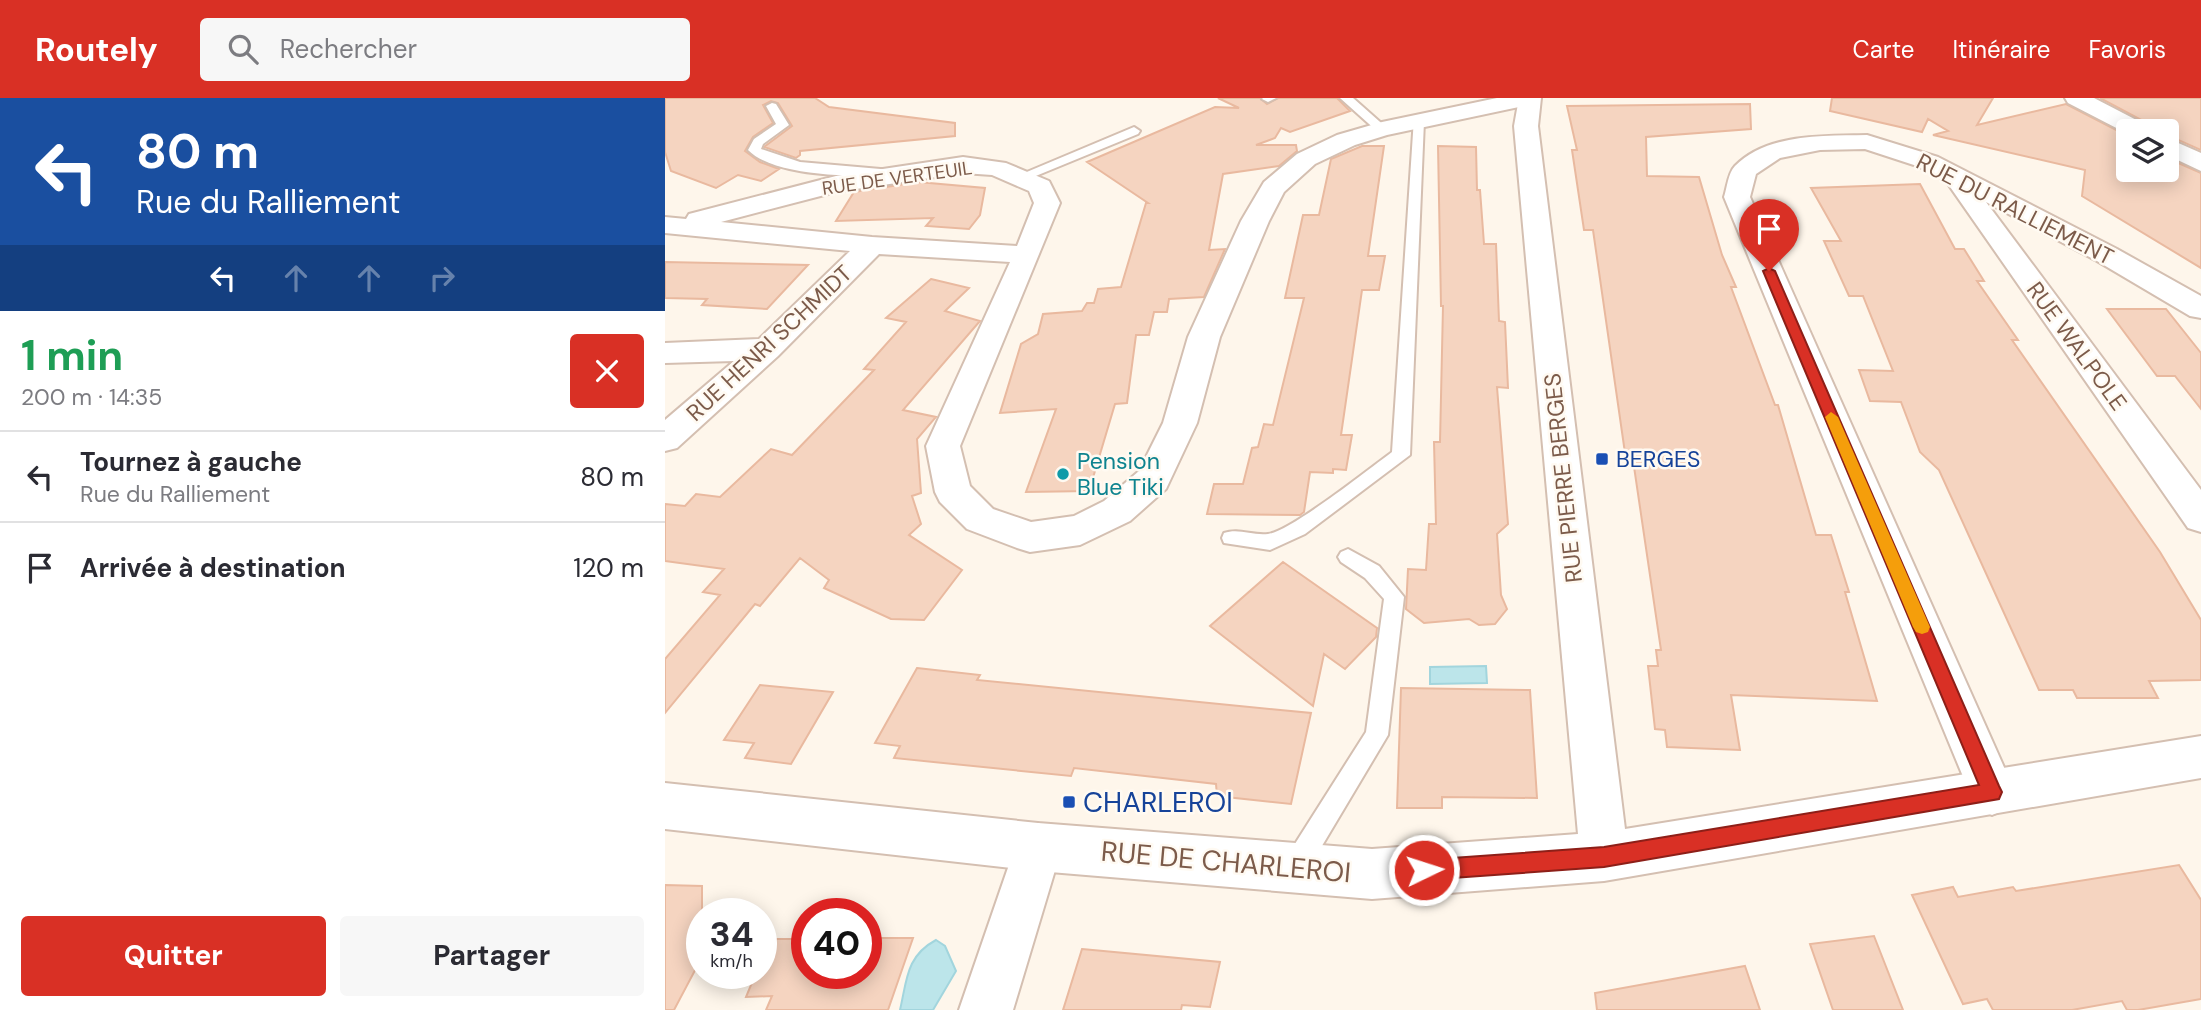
<!DOCTYPE html>
<html lang="fr">
<meta charset="utf-8">
<style>
:root{--surface:#fff;--page:#f7f7f7;--text:#2b2b33;--muted:#7c7c81;--line:#e1e1e2;--accent:#d93025}
body{margin:0;font-family:"DM Sans",sans-serif;background:var(--page);color:var(--text);height:100vh;display:flex;flex-direction:column;font-size:26px;white-space:nowrap}
*{box-sizing:border-box;margin:0}
p{font-size:23px;color:var(--muted)}
.icon{flex:none;width:38px;height:38px;fill:none;stroke:currentColor;stroke-width:2;stroke-linecap:round;stroke-linejoin:round}
.map{position:relative;flex:1;overflow:hidden}
.side{display:flex;flex-direction:column;background:var(--surface);width:665px}
.side>*{flex:none}
.top-card{background:#1a4fa0;color:#fff;overflow:hidden}
.controls{position:absolute;left:1451px;top:21px;display:grid;gap:14px}
.controls a{display:grid;place-items:center;width:63px;height:63px;border-radius:7px;background:var(--surface);box-shadow:0 4px 18px #0003;font-size:35px}
.speed{position:absolute;left:21px;top:800px;display:flex;gap:14px;font-size:35px;font-weight:700;text-align:center}
.speed>*{display:grid;place-content:center;width:91px;height:91px;border-radius:50%;background:var(--surface);box-shadow:0 4px 18px #0003;line-height:1}
.speed small{font-size:18px;font-weight:400}
.speed .limit{border:10px solid #d22;background:#fff;color:#111}
.pin{position:absolute;display:grid;place-items:center;width:60px;height:60px;color:#fff;margin:-72px -30px;border-radius:50% 50% 50% 0;rotate:-45deg;box-shadow:0 0 7px #0007}
.pin .icon{rotate:45deg}
.me{position:absolute;width:77px;margin:-38px;rotate:86deg;stroke-linejoin:round;filter:drop-shadow(0 0 5px #0008)}
.turn{display:flex;align-items:center;gap:24px;height:147px;padding:0 21px;font-size:32px}
.turn .icon{width:91px;height:91px;stroke-width:2.5}
.turn b{display:block;font-size:49px;line-height:60px}
.lanes{display:flex;align-items:center;height:66px;padding:0 21px;background:#0003;justify-content:center;gap:35px;direction:ltr}
.lanes .off{opacity:.35}
.round{display:grid;place-items:center;flex:none;width:74px;height:74px;border-radius:7px;background:var(--page)}
.head{display:flex;align-items:center;justify-content:space-between;height:119px;padding:0 21px}
h1{font-size:42px;font-weight:700;line-height:52px;color:#1e9e55}
.primary-button{display:flex;gap:14px;margin-top:auto;padding:14px 21px}
.primary-button a{flex:1;height:80px;border-radius:7px;background:var(--accent);color:#fff;font-size:28px;font-weight:700;line-height:80px;text-align:center}
.primary-button a+a{background:var(--page);color:var(--text)}
ul{padding:0;list-style:none}
li{display:flex;align-items:center;gap:21px;height:91px;padding:0 21px;border-top:2px solid var(--line)}
li div{flex:1}
li b{display:block;font-size:26px}
li em{font-style:normal}
header{display:flex;align-items:center;gap:42px;box-sizing:border-box;height:98px;padding:0 35px;background:var(--accent);color:#fff}
header strong{font-size:33px}
nav{display:flex;gap:38px;margin-inline-start:auto;font-size:24px}
.search{width:490px;height:63px;background:var(--page);display:flex;align-items:center;gap:18px;box-sizing:border-box;padding:0 24px;border-radius:7px;color:var(--muted);font-size:26px}
main{display:flex;flex:1;min-height:0}
.map>svg:first-child{display:block}
</style>
<header>
<strong>Routely</strong>
<div class="search"><svg class="icon" aria-label="search" viewBox="0 0 24 24"><circle cx="10" cy="10" r="6"/><path d="M15 15l6 6"/></svg>Rechercher</div>
<nav><a>Carte</a><a>Itinéraire</a><a>Favoris</a></nav>
</header>
<main>
<section class="side">
<div class="top-card">
<div class="turn"><svg class="icon" aria-label="left" viewBox="0 0 24 24"><path d="M17 20v-9H6M10 6l-5 5 5 5"/></svg><div><b>80 m</b>Rue du Ralliement</div></div>
<div class="lanes"><svg class="icon" aria-label="left" viewBox="0 0 24 24"><path d="M17 20v-9H6M10 6l-5 5 5 5"/></svg><svg class="icon off" aria-label="ahead" viewBox="0 0 24 24"><path d="M12 20V5M6 11l6-6 6 6"/></svg><svg class="icon off" aria-label="ahead" viewBox="0 0 24 24"><path d="M12 20V5M6 11l6-6 6 6"/></svg><svg class="icon off" aria-label="right" viewBox="0 0 24 24"><path d="M7 20v-9h11M14 6l5 5-5 5"/></svg></div>
</div>
<div class="head"><div><h1>1 min</h1><p>200 m · 14:35</p></div><a class="round" style="background:#d93025;color:#fff"><svg class="icon" aria-label="close" viewBox="0 0 24 24"><path d="M6 6l12 12M18 6L6 18"/></svg></a></div>
<ul>
<li><svg class="icon" aria-label="left" viewBox="0 0 24 24"><path d="M17 20v-9H6M10 6l-5 5 5 5"/></svg><div><b>Tournez à gauche</b><p>Rue du Ralliement</p></div><em>80 m</em></li>
<li><svg class="icon" aria-label="arrive" viewBox="0 0 24 24"><path d="M6 21V4h12l-3 4 3 4H6"/></svg><div><b>Arrivée à destination</b></div><em>120 m</em></li>
</ul>
<div class="primary-button"><a>Quitter</a><a>Partager</a></div>
</section>
<div class="map">
<svg width="1536" height="912" viewBox="0 0 1536 912">
<rect width="100%" height="100%" fill="#fef6eb"/>
<!-- water -->
<path fill="#bce5ea" stroke="#a2d5dd" stroke-width="2" d="M821 568 822 585 765 586V569Z
M271 842 280 848 291 873 268 912H235C242 882 241 858 271 842Z"/>
<!-- building -->
<path fill="#f5d4c0" stroke="#e9b99f" stroke-width="2" d="M0 0H150L164 9 290 25V38L135 53V57L131 60 99 49 127 28 113 5 106 3 98 7 108 25 88 39 80 53 95 64 114 71 96 83 73 77 51 90 6 73 0 54Z
M553 0H595L602 6 613 0H672L685 13 625 34 616 30 610 40 591 47H631L632 53 614 68 558 76 544 152 560 151 539 199 504 201 502 214H489L484 237H471L462 305 450 306 424 393 361 394 391 311 335 315 356 246 373 236 378 216 417 213 422 205H429L433 191 456 189 481 105H483L422 64 550 9 574 10Z
M1167 0H1328L1312 27 1401 6 1463 38V72H1502V60L1536 75V170L1417 98 1420 72 1268 37 1283 33 1263 21 1257 34 1165 13Z
M1435 0H1536V52L1502 37V33H1490L1484 26Z
M1085 6 1086 31 981 39 982 78 1034 79 1057 157 1071 189H1066L1110 307H1113L1151 437H1166L1184 494H1180L1212 603 1066 597 1075 652 1002 649 1000 632 990 631 983 568H993L991 552H996L967 355H960L928 132H919L907 52H912L902 8Z
M697 48H719L703 158H720L714 192H697L676 337H687L681 372 668 371V375L645 374 639 414 635 417 542 416 549 386H578L587 350 593 349 599 326 608 327 639 200H620L638 117H654L666 61Z
M773 48 811 49 812 92H815L819 146H831L834 223 840 224 843 290 832 289 843 426 832 436 836 497 842 511 830 526 814 527 804 521 759 525 741 511 743 471 761 472 764 426H771L769 344H775L778 208H776Z
M253 84 320 90 315 117 304 131 261 128 268 120 171 123 189 94Z
M1255 86 1290 151H1299L1319 183H1312L1353 242H1347L1495 454 1536 522V582L1484 583 1493 600H1412L1408 592H1374L1274 372 1255 354 1236 304 1205 303 1194 272 1228 273 1198 198H1184L1159 143H1176L1146 90Z
M0 164 143 167 102 211 37 207 42 201 0 200Z
M266 181 304 190 280 213 315 223 238 312 271 319 252 341 256 395 247 398 256 426 244 437 297 472 259 522 226 521 159 490 164 482 135 460 95 508 90 506 0 615V561L55 497 38 494 59 471 0 463V406L20 408 31 396 55 399 106 351 127 357 209 272 199 271 241 224 221 220Z
M1442 211H1501L1536 255V311L1510 278H1492Z
M618 464 712 530 711 539 680 571 659 556 648 608 545 528Z
M252 570 315 577 312 582 646 615 626 706 552 698 551 686 409 670 406 678 229 660 235 648 210 645Z
M95 587 168 594 126 666 80 660 89 645 59 642Z
M736 590 865 592 872 700 777 699V710H732Z
M1514 767 1536 802V901L1473 912H1462L1457 903 1407 912H1328L1322 901 1298 906 1247 797 1288 789 1293 799 1348 789 1351 793Z
M0 787 37 788V859L9 912H0Z
M1209 838 1238 912H1168L1145 846Z
M201 840H248L223 912H101L107 898 81 899 91 875H96V863L106 841H142V875H201Z
M417 851 555 864 545 909 517 907 516 912H398Z
M1080 868 1095 912H932L930 895Z"/>
<g fill="none" stroke-linecap="round" stroke-linejoin="round">
<defs>
<path id="service" d="M611 0 603 4 597 1 598 0Z
M675 0H688L723 31 713 34Z
M107 5 111 6 124 27 98 46 96 51 135 64 227 72 233 76 227 80C189 77 111 80 83 52L89 41 111 26 101 8Z
M749 20 759 23 745 357 640 436 605 452 559 445 557 440 559 435C574 430 588 438 603 436 626 433 704 371 727 354Z
M469 29 475 33 473 36 361 82 356 83 350 79Z
M683 451 714 468 739 499 723 637 639 778 630 781 621 778 618 769 621 760 701 634 719 501 700 480 676 464 673 459 676 454Z"/>
<path id="minor" d="M832 0H876L873 5 722 37 690 47 650 66 619 94 604 123 555 239 532 325 501 391 465 423 415 447 365 454 352 450 302 431 275 404 270 394 261 348 345 164 214 156 113 258 12 350 0 353V322L69 263 0 265V245L94 241 185 153 0 135V119L21 121 24 116 171 78 298 59 341 65 384 83 395 105 295 348 305 388 328 411 366 424 409 418 439 403 474 373 498 325 523 239 576 123 599 84 632 56 672 37 717 24ZM298 75 327 77 364 93 369 105 352 148 207 139 56 124 171 94Z
M1400 0H1429L1483 28 1487 33H1463V36L1403 5Z
M1202 37 1273 59 1452 151 1536 198V220L1525 218 1432 163 1321 104 1536 392V434L1523 430 1281 83 1255 69 1200 51 1155 52 1115 60 1091 76 1085 99 1350 694 1343 710 1327 717 1311 710 1059 99C1062 90 1063 75 1070 68 1102 35 1160 38 1202 37Z
M1502 40 1536 55V73L1502 57Z
M373 725 390 732 397 749 348 912H294L356 732Z"/>
<path id="tertiary" d="M854 0H876L873 28 960 731 1536 638V680L939 783 707 801 373 773 0 731V685L373 725 707 751 913 736 849 28Z"/>
</defs>
<!-- service casing -->
<use href="#service" stroke="#d4bfb1" stroke-width="4"/>
<!-- minor casing -->
<use href="#minor" stroke="#d4bfb1" stroke-width="4"/>
<!-- tertiary casing -->
<use href="#tertiary" stroke="#d4bfb1" stroke-width="4"/>
<!-- service -->
<use href="#service" fill="#fff" fill-rule="evenodd"/>
<!-- minor -->
<use href="#minor" fill="#fff" fill-rule="evenodd"/>
<!-- tertiary -->
<use href="#tertiary" fill="#fff" fill-rule="evenodd"/>
</g>
<!-- route -->
<path fill="#d93025" stroke="#8d1f18" stroke-width="2" d="M1104 170 1110 173 1334 688 1337 694 1334 701 939 769 759 782 752 779 749 772 752 765 759 762 939 749 1314 687 1098 173Z"/>
<!-- slow -->
<path fill="#f59e0b" d="M1166 314 1173 319 1265 529 1263 534 1257 536 1251 534 1248 529 1160 319Z"/>
<!-- markers -->
<g fill="#1a4fb4" stroke="#fffaf2" stroke-width="2.5">
<rect x="930" y="354" width="14" height="14" rx="3.5"/>
<rect x="397" y="697" width="14" height="14" rx="3.5"/>
</g>
<circle fill="#0f9aa8" stroke="#fffaf2" stroke-width="2.5" cx="398" cy="376" r="7"/>
<g text-anchor="middle" dominant-baseline="central" stroke-width="5" stroke-linejoin="round" paint-order="stroke">
<!-- far-street labels -->
<g font-size="19" fill="#7c5b4a" stroke="#fffaf2">
<text transform="translate(232 80) rotate(-8)">RUE DE VERTEUIL</text>
</g>
<!-- street labels -->
<g font-size="23" fill="#7c5b4a" stroke="#fffaf2">
<text transform="translate(1350 111) rotate(27)">RUE DU RALLIEMENT</text>
<text transform="translate(104 245) rotate(-43)">RUE HENRI SCHMIDT</text>
<text transform="translate(1412 248) rotate(54)">RUE WALPOLE</text>
<text transform="translate(898 380) rotate(-96)">RUE PIERRE BERGES</text>
</g>
<!-- transit labels -->
<g font-size="23" fill="#164399" stroke="#fffaf2" text-anchor="start">
<text x="951" y="361">BERGES</text>
</g>
<!-- culture labels -->
<g font-size="23" fill="#0d838f" stroke="#fffaf2" text-anchor="start">
<text x="412" y="363">Pension<tspan x="412" dy="26">Blue Tiki</tspan></text>
</g>
<!-- near-transit labels -->
<g font-size="28" fill="#164399" stroke="#fffaf2" text-anchor="start">
<text x="418" y="704">CHARLEROI</text>
</g>
<!-- near-street labels -->
<g font-size="28" fill="#7c5b4a" stroke="#fffaf2">
<text transform="translate(561 764) rotate(5)">RUE DE CHARLEROI</text>
</g>
</g>
</svg>
<div class="controls">
<a><svg class="icon" aria-label="layers" viewBox="0 0 24 24"><path d="M12 4l9 5-9 5-9-5zM3 14l9 5 9-5"/></svg></a>
</div>
<div class="speed"><div>34<small>km/h</small></div><div class="limit">40</div></div>
<div class="pin" style="left:1104px;top:173px;background:#d93025"><svg class="icon" aria-label="arrive" viewBox="0 0 24 24"><path d="M6 21V4h12l-3 4 3 4H6"/></svg></div>
<svg class="me" style="left:759px;top:772px" viewBox="-20 -20 40 40"><circle r="17" fill="#d93025" stroke="#fff" stroke-width="3"/><path d="M0-11L8 9 0 5-8 9z" fill="#fff"/></svg>
</div>
</main>
